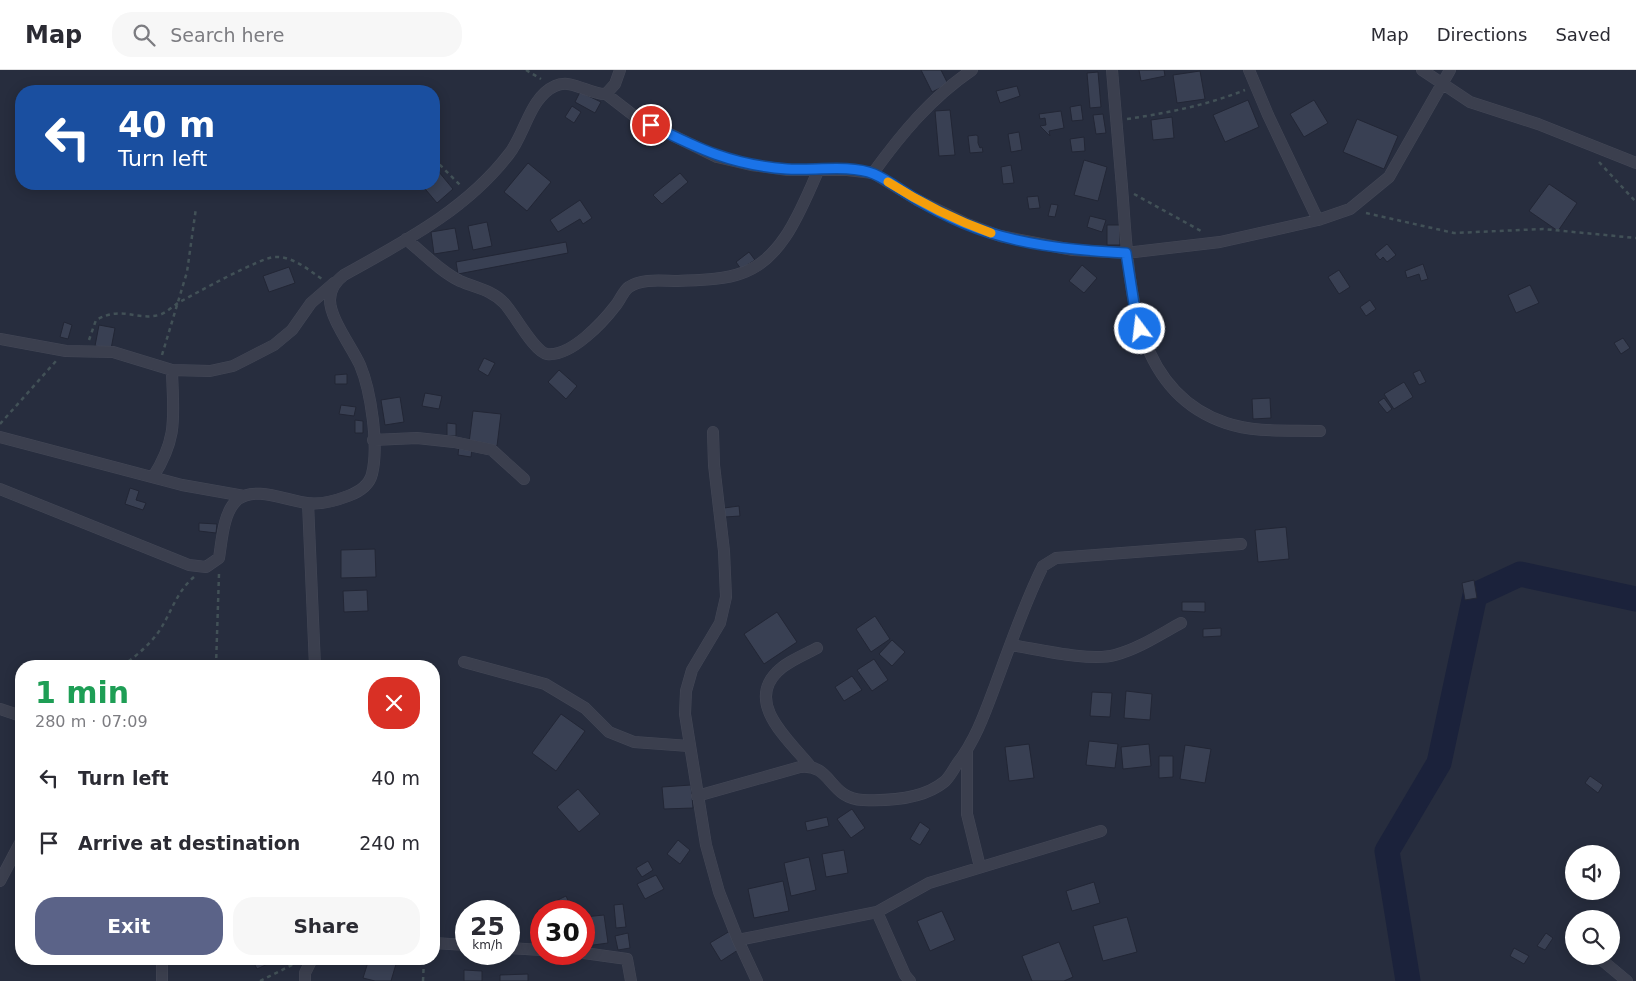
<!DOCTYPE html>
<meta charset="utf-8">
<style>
:root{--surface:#fff;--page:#f7f7f7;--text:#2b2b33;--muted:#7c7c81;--line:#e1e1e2;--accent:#5b6388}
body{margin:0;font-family:"DejaVu Sans",sans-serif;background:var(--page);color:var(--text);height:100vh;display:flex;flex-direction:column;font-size:19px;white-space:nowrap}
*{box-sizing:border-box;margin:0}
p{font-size:16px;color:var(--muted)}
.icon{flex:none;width:28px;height:28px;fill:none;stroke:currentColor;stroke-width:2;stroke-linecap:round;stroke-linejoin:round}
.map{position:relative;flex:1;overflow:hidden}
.panel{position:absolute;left:15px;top:590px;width:425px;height:305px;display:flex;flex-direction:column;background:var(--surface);border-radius:20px;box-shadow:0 2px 12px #0003}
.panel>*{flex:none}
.guide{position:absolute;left:15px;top:15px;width:425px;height:105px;border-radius:20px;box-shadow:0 2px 12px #0003;background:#1a4fa0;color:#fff;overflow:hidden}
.tools{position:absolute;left:1565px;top:775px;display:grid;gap:10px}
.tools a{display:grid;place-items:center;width:55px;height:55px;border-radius:50%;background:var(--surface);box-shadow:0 2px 12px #0003;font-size:25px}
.speed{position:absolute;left:455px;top:830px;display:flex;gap:10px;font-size:25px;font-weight:700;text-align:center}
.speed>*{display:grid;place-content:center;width:65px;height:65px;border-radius:50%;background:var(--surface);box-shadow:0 2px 12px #0003;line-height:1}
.speed small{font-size:12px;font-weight:400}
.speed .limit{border:8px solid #d22;background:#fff;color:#111}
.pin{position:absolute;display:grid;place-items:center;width:42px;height:42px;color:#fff;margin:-21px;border:2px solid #fff;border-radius:50%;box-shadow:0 1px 5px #0007}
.me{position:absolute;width:55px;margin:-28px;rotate:345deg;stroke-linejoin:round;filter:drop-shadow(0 0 4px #0008)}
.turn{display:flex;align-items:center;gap:18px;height:105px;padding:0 20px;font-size:22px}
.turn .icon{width:65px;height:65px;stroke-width:2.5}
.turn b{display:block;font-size:35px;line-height:42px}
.round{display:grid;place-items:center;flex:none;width:52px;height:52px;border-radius:20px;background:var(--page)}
.head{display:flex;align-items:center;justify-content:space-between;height:85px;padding:0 20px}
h1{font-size:30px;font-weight:600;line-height:38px;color:#1e9e55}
.button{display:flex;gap:10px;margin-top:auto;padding:10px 20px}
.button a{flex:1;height:58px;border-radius:20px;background:var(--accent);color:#fff;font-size:20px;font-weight:600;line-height:58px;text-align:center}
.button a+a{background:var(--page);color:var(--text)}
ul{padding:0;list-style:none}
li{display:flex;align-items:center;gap:15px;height:65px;padding:0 20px}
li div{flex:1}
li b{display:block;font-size:19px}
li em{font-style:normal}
header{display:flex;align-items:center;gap:30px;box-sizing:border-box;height:70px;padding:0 25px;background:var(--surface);border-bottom:1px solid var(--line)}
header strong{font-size:24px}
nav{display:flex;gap:28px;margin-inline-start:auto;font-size:18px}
.search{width:350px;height:45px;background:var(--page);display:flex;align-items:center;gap:12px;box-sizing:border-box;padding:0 18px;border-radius:20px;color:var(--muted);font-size:19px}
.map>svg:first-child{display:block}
</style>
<header>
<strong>Map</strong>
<div class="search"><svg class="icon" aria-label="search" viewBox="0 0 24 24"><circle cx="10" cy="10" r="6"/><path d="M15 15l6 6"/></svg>Search here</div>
<nav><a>Map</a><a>Directions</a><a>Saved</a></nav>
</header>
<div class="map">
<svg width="1636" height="911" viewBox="0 0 1636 911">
<rect width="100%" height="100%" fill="#272d3e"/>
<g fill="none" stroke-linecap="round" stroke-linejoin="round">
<!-- river -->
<path stroke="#1b223b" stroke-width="25" d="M1408 911 1387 781 1439 693 1475 525 1520 504 1636 529"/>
</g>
<!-- building -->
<path fill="#394053" stroke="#222635" d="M921 0H941L948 14 932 22Z
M1139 0H1164L1165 6 1141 11Z
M1200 1 1205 29 1177 33 1173 5Z
M1098 2 1101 37 1090 38 1087 3Z
M1017 16 1020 26 1000 33 996 21Z
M580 22 601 32 595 43 575 32Z
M1248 30 1259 57 1225 72 1213 45Z
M1314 30 1328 53 1304 67 1290 44Z
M1081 35 1083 50 1072 51 1070 37Z
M572 36 581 42 574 53 565 47Z
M950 40 955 85 939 86 935 41Z
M1061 41 1064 58 1049 61 1050 66 1040 56 1046 55 1045 48 1040 49 1039 44Z
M1103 44 1106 63 1096 64 1093 45Z
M1172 47 1174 68 1153 70 1151 50Z
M1357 49 1398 66 1384 99 1343 82Z
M1019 62 1022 80 1011 82 1008 64Z
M976 65 978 66V73L980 78 982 77 983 82 970 83 968 66Z
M1084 67 1085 81 1072 82 1070 69Z
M1084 90 1107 97 1098 131 1074 125Z
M528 93 551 112 527 141 504 122Z
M1011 95 1014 113 1003 114 1001 97Z
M434 96 453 119 437 133 421 114H434Z
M680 103 688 112 662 134 653 125Z
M1549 114 1577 133 1558 161 1529 141Z
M1038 126 1040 138 1029 139 1027 127Z
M580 130 592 148 583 154 580 149 558 162 550 150Z
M1051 134 1058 135 1055 147 1048 146Z
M1090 146 1106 150 1102 162 1087 157Z
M487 152 492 176 473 180 468 156Z
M1107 155H1120V175H1107Z
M455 158 459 180 434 184 431 162Z
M566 172 568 183 458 204 456 192Z
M1387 174 1396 185 1387 192 1383 187 1380 190 1375 184Z
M749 182 755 190 741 199 736 192Z
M1423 194 1428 209 1421 211 1419 204 1407 208 1405 201Z
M1082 195 1097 208 1084 223 1069 211Z
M289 197 295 213 269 222 263 206Z
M1339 200 1350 217 1339 224 1328 207Z
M1530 215 1539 233 1516 243 1508 225Z
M1370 230 1376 239 1366 246 1360 237Z
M64 252 72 255 68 269 60 267Z
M99 255 115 258 111 279 95 276Z
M1623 268 1630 278 1621 284 1614 273Z
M484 288 495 293 488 306 478 300Z
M559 300 577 316 566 329 548 312Z
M1420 300 1426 312 1419 315 1413 303Z
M347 304V314H335V305Z
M1404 312 1413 327 1394 339 1384 324Z
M425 323 442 326 439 339 422 336Z
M400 327 404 352 385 355 381 330Z
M1270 328 1271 348 1253 349 1252 329Z
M1384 328 1392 339 1387 343 1378 332Z
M341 335 356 337 354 346 339 344Z
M473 341 501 344 497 376 469 373Z
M355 350 363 351V363H355Z
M447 353 456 354V366H447Z
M459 376 472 378 471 387 458 385Z
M130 418 139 421 136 430 146 433 143 440 125 434Z
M739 436 740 446 725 447 724 438Z
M199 453 217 454 216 463 199 461Z
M1286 457 1289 489 1258 492 1255 460Z
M375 479 376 507 341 508V480Z
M1474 510 1477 528 1465 530 1462 513Z
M367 520 368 541 344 542 343 521Z
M1182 532H1205V542L1182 541Z
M777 542 797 572 764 594 744 564Z
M875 546 890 569 871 582 856 559Z
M1221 558V566L1203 567V559Z
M892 570 905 582 892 596 879 584Z
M874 589 888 610 872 621 857 600Z
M852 606 862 620 844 631 835 617Z
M1126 621 1152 624 1150 650 1124 648Z
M1092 622 1112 623 1110 647 1090 646Z
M561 644 585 661 556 701 532 683Z
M1089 671 1118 674 1115 698 1086 695Z
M1029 674 1034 708 1009 711 1005 677Z
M1149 674 1151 696 1123 699 1121 677Z
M1185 675 1211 679 1205 713 1180 709Z
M1159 686H1173V707L1159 708Z
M1590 706 1603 715 1598 723 1585 713Z
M691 715 693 738 664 739 662 717Z
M578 719 600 744 579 762 557 737Z
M852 739 865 758 851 768 837 749Z
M827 747 829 756 807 761 805 752Z
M920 752 930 759 920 775 910 769Z
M678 770 690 780 680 794 667 784Z
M844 780 848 803 826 807 822 784Z
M809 787 816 820 791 826 784 793Z
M648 791 653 800 642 807 636 798Z
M656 805 664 819 645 829 637 814Z
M783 811 789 841 754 848 748 819Z
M1094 812 1100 833 1072 841 1066 821Z
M566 826 573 841H541V849L537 840Z
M623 834 626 857 616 858 614 835Z
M942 841 955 870 930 881 917 851Z
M604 845 608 873 586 876 584 847Z
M1127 847 1137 882 1103 891 1093 856Z
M730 861 741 878 721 891 710 873Z
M628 863 630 878 618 880 615 866Z
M1546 863 1553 868 1545 880 1537 876Z
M1059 872 1073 907 1064 911H1032L1022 886Z
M1514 878 1529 886 1524 894 1510 886Z
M252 889H273L274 891 257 899Z
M369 889 396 894 391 911H375L363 908Z
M464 900 482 901V911H464Z
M528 904V911H500V905Z"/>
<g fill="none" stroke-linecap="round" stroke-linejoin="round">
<defs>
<path id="minor" d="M1112 0C1115 39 1119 78 1122 117 1129 202 1127 320 1226 353 1255 363 1290 360 1320 361
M1249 0 1268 45 1318 150
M1422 0 1470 32 1538 54 1636 93
M606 24 637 48 717 87 751 95 788 100H847L873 103 917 130 965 153 1000 166 1073 180 1126 183 1220 172 1318 150 1350 139 1389 107 1450 0
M873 103C902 63 931 28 972 0
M406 169C423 183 441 202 460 211 476 218 492 220 504 233 514 243 534 282 547 284 571 287 603 252 616 235 620 230 624 220 629 217 642 208 663 211 678 211 698 210 723 210 742 203 784 189 802 136 819 99
M0 269 66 281 113 282 172 300 210 301 233 296 274 275 292 260 311 233 334 213
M713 362 714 395 724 481 726 527 720 553 692 600 686 621 685 644 706 775 719 822 738 870 757 911
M0 367 182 415 244 426
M373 370 417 368 454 372 492 380 524 409
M153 407C179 366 173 345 172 300
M0 419 189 495 206 497 219 488C222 470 223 443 237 430 255 415 287 431 307 433 321 435 335 431 348 426 359 422 369 416 372 404 379 376 371 321 360 295 352 277 330 249 330 230 330 219 336 211 344 205 405 171 466 140 509 84 525 64 530 27 555 16 572 8 589 25 606 24L615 14 620 0
M308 433 315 596
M1011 575C1037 579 1090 592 1115 585 1138 579 1159 565 1181 553
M464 592 545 614 585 638 609 662 634 672 689 676
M0 639 21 646
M967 681V744L980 797
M810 696C790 671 745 634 777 602 786 592 804 585 817 578
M697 726 800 697C832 693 829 729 863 730 888 731 923 729 944 712 949 708 953 700 957 694 975 671 985 643 995 616 1010 576 1024 534 1043 496L1056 488 1241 474
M0 811 21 771
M877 842 905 905 910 911
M738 870 877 842 929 813 1101 761
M434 873 466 875
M509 878 541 880
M584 883 627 889 631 911
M1597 886 1627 911
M162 889V911
M305 911V903L312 889"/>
</defs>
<!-- minor casing -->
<use href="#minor" stroke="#444857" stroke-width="12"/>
<!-- path -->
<path stroke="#425157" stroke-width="2.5" stroke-dasharray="4 4" stroke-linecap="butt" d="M526 0 541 9
M1127 49C1168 43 1207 35 1245 20
M434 89 462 117
M1599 92 1636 132
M1134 124 1201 161
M1366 143 1454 163 1543 159 1636 168
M89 270 96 250C123 235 135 251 159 245 166 243 172 237 178 233 194 224 260 188 274 187 293 186 307 199 322 209
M162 285 187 202 196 138
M0 354 56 291
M122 596C135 587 148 576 157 564 171 545 175 523 194 507
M216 596 219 504
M260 911 296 893
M423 911 424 889"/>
<!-- minor -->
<use href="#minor" stroke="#3b3f4e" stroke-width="11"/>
</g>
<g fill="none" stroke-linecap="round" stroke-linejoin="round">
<defs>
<path id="route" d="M651 55C699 79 732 95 787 99 812 101 850 94 874 104 888 110 902 121 916 129 931 138 947 146 963 153 1015 175 1071 180 1126 183L1134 234 1140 259"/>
</defs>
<!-- route casing -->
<use href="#route" stroke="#114b97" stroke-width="12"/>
<!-- route -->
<use href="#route" stroke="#1a73e8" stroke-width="9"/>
<!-- slow -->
<path stroke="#f59e0b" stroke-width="9" d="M888 112C921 133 955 150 991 163"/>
</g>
</svg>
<div class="tools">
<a><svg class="icon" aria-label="sound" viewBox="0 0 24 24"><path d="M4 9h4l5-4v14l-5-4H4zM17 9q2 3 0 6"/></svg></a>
<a><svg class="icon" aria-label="search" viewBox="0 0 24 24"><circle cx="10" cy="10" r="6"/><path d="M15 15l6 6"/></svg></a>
</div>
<div class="speed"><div>25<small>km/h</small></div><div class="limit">30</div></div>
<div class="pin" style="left:651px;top:55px;background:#d93025"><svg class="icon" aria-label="arrive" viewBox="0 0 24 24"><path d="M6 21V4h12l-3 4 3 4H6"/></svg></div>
<svg class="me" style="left:1140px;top:259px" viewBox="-20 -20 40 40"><circle r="17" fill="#1a73e8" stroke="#fff" stroke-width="3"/><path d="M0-11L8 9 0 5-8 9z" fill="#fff"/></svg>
<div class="guide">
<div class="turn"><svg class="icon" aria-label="left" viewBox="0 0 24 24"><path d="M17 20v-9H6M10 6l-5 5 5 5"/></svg><div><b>40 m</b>Turn left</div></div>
</div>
<section class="panel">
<div class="head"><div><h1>1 min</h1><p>280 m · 07:09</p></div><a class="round" style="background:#d93025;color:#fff"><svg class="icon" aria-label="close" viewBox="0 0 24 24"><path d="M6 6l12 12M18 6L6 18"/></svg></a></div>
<ul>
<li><svg class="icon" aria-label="left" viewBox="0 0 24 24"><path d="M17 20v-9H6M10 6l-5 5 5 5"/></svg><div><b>Turn left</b></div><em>40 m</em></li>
<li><svg class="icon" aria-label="arrive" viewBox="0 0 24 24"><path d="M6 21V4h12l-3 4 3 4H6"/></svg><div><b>Arrive at destination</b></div><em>240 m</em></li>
</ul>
<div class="button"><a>Exit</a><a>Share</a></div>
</section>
</div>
